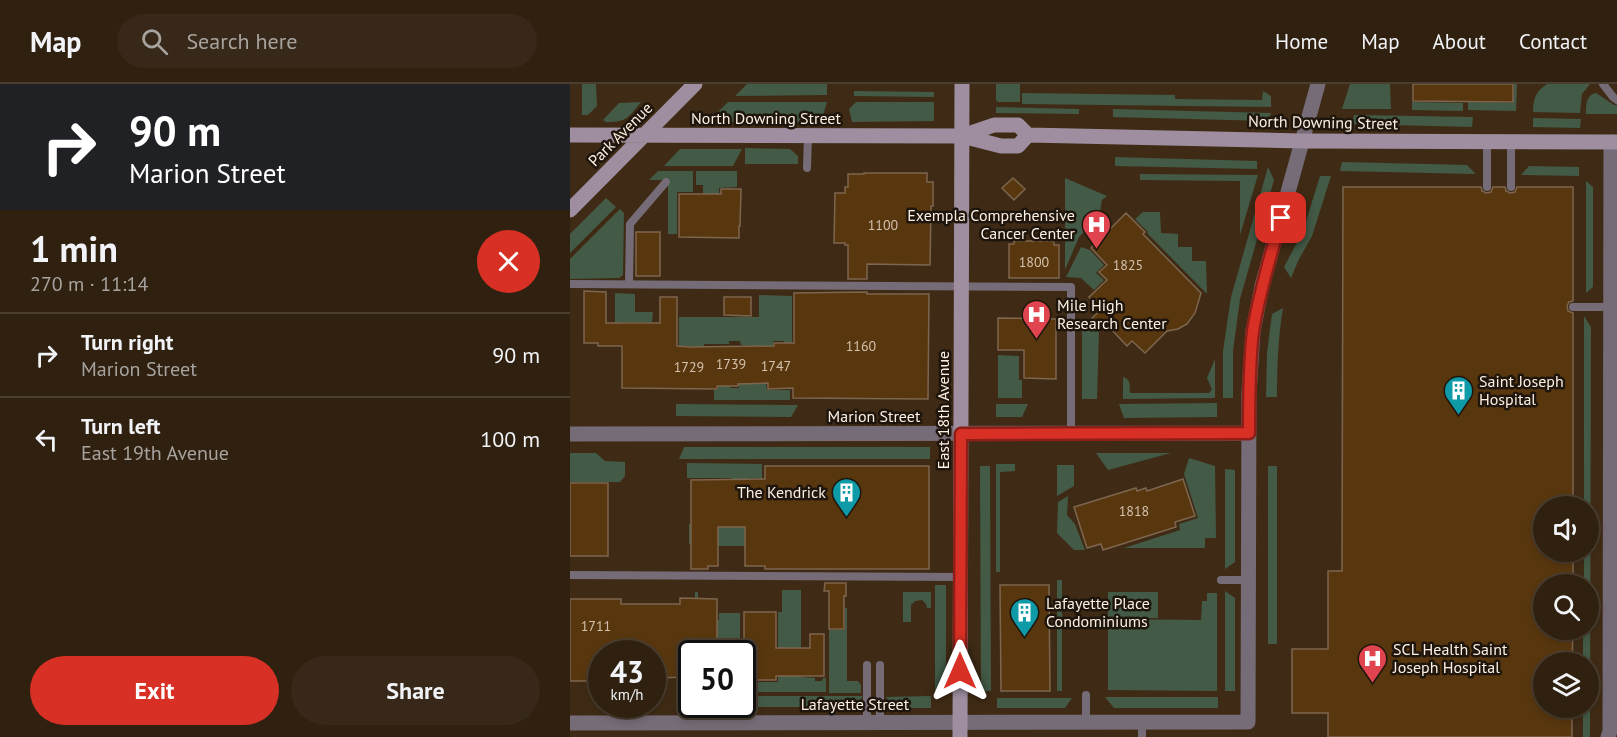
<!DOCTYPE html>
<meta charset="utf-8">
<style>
:root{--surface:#2f2010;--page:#372819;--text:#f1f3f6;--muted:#a7a39f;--line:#4a3e30;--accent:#d93025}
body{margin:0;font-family:"PT Sans",sans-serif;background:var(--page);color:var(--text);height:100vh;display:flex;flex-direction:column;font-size:22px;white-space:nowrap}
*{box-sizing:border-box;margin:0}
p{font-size:20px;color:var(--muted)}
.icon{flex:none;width:33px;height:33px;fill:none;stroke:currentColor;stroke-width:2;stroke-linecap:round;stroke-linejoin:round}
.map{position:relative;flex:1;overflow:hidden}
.drawer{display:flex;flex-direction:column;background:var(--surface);width:570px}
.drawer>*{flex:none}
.banner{background:#202124;color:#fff;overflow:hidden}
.controls{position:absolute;left:963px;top:412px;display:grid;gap:12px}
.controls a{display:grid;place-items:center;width:66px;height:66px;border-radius:50%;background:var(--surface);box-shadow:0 3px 9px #0003,0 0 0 2px var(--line);font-size:30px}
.speed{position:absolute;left:18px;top:556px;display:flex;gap:12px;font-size:30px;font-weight:700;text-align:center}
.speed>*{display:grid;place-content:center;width:78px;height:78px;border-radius:50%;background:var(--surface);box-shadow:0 3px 9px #0003,0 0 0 2px var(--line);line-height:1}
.speed small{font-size:15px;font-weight:400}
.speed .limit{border:3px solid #111;border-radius:9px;background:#fff;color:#111}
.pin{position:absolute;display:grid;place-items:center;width:51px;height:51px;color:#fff;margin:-26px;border-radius:12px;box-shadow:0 3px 9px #0006}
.me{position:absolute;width:66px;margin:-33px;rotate:0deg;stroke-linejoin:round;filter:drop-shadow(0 0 4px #0008)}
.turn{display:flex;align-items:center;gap:21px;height:126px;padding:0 30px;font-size:27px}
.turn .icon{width:78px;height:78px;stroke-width:2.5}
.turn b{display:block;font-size:42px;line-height:51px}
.round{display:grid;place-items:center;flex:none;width:63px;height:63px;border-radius:32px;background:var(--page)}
.head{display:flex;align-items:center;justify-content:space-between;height:102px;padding:0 30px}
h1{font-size:36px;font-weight:800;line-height:45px}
.cta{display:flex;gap:12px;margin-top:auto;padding:12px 30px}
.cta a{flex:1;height:69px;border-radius:36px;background:var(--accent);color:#fff;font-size:24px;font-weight:800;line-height:69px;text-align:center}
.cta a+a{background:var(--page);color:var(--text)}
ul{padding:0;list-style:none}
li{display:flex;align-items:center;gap:18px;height:84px;padding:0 30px;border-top:2px solid var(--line)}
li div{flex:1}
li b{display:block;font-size:22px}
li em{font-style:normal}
header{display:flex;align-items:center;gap:36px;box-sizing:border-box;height:84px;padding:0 30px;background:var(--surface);border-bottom:2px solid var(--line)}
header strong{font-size:28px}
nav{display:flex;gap:33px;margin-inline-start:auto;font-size:21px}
.search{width:420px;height:54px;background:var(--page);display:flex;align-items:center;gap:15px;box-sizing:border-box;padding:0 21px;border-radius:33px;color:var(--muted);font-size:22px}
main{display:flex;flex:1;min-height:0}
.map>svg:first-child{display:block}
</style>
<header>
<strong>Map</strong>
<div class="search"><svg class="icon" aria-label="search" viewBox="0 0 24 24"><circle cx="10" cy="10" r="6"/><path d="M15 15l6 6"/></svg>Search here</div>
<nav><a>Home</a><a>Map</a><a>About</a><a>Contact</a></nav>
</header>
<main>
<section class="drawer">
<div class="banner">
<div class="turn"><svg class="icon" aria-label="right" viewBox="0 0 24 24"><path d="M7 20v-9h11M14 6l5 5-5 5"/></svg><div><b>90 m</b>Marion Street</div></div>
</div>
<div class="head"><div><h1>1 min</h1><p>270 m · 11:14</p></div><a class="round" style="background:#d93025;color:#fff"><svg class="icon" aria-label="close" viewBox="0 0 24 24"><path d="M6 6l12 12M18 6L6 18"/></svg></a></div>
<ul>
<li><svg class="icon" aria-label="right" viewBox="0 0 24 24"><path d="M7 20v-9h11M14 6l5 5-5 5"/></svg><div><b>Turn right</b><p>Marion Street</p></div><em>90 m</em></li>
<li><svg class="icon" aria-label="left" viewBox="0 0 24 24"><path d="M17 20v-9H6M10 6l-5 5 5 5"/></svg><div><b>Turn left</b><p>East 19th Avenue</p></div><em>100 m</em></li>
</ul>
<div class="cta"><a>Exit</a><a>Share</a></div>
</section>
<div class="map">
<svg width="1047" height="653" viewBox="0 0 1047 653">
<rect width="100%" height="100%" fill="#3f2b15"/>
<!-- green -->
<path fill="#435a46" d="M12 0H26L27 22 18 31H12Z
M177 0H257V11L165 12Z
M426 0H450V18H428L426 16Z
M780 0H820L821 25H772Z
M944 0H947L946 27 898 26V18L943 19Z
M977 0H1020L1012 10 1010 29 963 28C963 15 966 7 977 0Z
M284 7 364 8V13L284 12Z
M693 7 701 12V23L452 20V9L605 11V15L692 16Z
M1026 9 1044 21H1047V30H1016C1016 21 1016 11 1026 9Z
M71 18C58 34 57 38 36 38L33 36 49 19Z
M158 18H257L251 38H153L143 33Z
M286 18H364V37L282 38 279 25Z
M842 18 893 19V27L842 26Z
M426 23 509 25V30L426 29Z
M543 25 701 29 698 37 543 33Z
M784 31 903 33 902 43 782 40Z
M963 34 1011 35 1010 44 963 43Z
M175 64 220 65 228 72V80H175Z
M110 65H172L163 82H94Z
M545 73 687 77V85L545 82Z
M772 78 897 81 906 90 770 87Z
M959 82 1009 83V92L951 91Z
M698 83 704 96 670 215 663 267V314H653V267L661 213Z
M88 87H123V108H107V150H98V96H79Z
M126 87H167V103L149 104V153H133V101H126Z
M570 90 688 91 670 151V97L570 96Z
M750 92H761L742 152 728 177 721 194 714 183 733 147Z
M495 94 537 112 532 116 529 133 509 153 495 186Z
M1016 97 1023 103V203L1016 209Z
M36 114 46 123 0 169V150Z
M50 125 54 129 53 191 49 194 0 195V175Z
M573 128H590L591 149 608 150V163H622V177H636L637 210 577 149 578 148 565 135Z
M511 163 520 166 534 181 526 189 534 196 524 206 511 194 496 193Z
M45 209 65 210V228H83L82 238H51V244H45Z
M189 211 222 212V264H215L214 257H203V263L171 261 170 257H159V260H134L133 266H122V262H109V233H189Z
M713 224C708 254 707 283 707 313H696L697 269 702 230Z
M1014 232 1021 243 1020 653H1013V624H1018V579H1013V546H1018V501H1014V468H1018V423H1014Z
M519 238 529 247 527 315H512V239H517Z
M428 271 449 272V296H452V314H428Z
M645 275V314L553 315V293C562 296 559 302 560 309H639L642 305 637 294Z
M152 298H159L160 304H169V300H196L197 306H220V316H144V306H148V302H152Z
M647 319V333L554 334 549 320Z
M106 320 228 321 221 333 106 332Z
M426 320H458L452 333H426Z
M114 363H360V375H109Z
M0 369H26L35 377 55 378V392L50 398H0Z
M526 369H601L538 386Z
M619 374 645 382 646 454H635V464H554L610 446 609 440 628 434 614 390Z
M117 379 192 380V407H188V394L162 396 161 394H117Z
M426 380H445V387L430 388V488H426Z
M487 381H504V402L487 412Z
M410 382H420L421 607H411Z
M698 382H707V560H698Z
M655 385 665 386V478L655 485Z
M498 412 497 431 505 440 515 466H504L487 449 488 418Z
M119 440 191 441V462H141L140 460H119Z
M487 496H492V607H487Z
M365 501H376V608H365Z
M212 506H231V593L245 594V597H252L253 594H256V608H173V598H208V528H212Z
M655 507 665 514V607H655Z
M125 508H128V536H149V529H170V570H150V555H132L125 525Z
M333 508H361V524H357L356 520 352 516 345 517 341 521V538H333Z
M538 508H588V534H538Z
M637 509H647V607L538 606V535L631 536 632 517H637Z
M275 524H277V597H288L291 601V609H259V546H275Z
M174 612H293L286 623H174Z
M361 612V624H323L316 613Z
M535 613H648V624H544Z
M427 614H502L495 624H427Z"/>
<!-- building -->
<path fill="#58370f" stroke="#7d664f" stroke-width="1.5" d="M843 0H943V18L843 17Z
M294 89H357V98H363V122H361L360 181 297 180V195H278V161H275V159H264L265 109H275V103H278V90H294Z
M443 94 455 105 444 116 432 104Z
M773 103H911L912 107 916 109 921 108 923 103H935L936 107 940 109 945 108 947 103H1003V217L999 218 997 222 998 227 1003 229V423H974V468H1003V501H974V546H1003L1002 579H974V624H1002V653H758V629H722V565H758V487H772Z
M151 105H171L170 142H169V154L109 153V110H151Z
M556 129 575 148 573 150 631 209 625 229 617 240 608 245 597 247 575 269 562 257 557 262 538 242 534 246 522 234 531 226 519 213 537 196 529 188 537 181 521 164Z
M66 148H90V192H66Z
M444 157H484V161H489V194H439V160H444Z
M14 207 36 208V239H90V213H107V262L120 263 204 262V259H224V209L297 208V210H359L358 315 223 314V304L198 305V299L168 300V302H147V305L52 304V262H28V259H14Z
M154 213H181V232L154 231Z
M428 234 486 235V295L454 294V266H428Z
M195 382H359V485H195V482H175V443H148V482H138V485H121V396L195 395Z
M613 395 625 432 605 438 606 443 533 466 531 460 517 464 504 423 566 404 567 407 576 404 577 407Z
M0 399H38V472H0Z
M255 499H276V512H274V545H259V507H254Z
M430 501H479L480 607H431Z
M110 514 147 515V555L174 556V528H206V564H240V550H254V592H206V596H174V570H122V593L82 594V570H32V597H0V515H51V520H110Z"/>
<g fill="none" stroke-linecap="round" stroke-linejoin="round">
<!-- lane -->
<path stroke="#766c77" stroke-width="8" d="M1033 0 1043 13 1047 16
M941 58V103
M237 84 238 52
M917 103V57
M0 200 501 203V350
M59 200 60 140 96 98
M1003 223H1041
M0 491 391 493
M651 496H679
M297 581V638
M310 581V638
M516 611V638
M572 638V653"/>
<!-- street -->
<path stroke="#766c77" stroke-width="15" d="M0 350 679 349
M0 639 678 638 679 309 683 247 692 202 748 0
M1038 653 1040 647 1041 58"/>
<!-- secondary -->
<path stroke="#9e8ea0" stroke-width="15" d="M0 51 392 52 431 62H448L458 51
M392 52 424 41H448L458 51 732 57 1047 58
M0 126 125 0
M390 653 392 0"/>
</g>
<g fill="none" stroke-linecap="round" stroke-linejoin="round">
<defs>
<path id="route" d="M390 587 391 350 679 349C679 316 679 281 683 247 689 209 701 171 711 134"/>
</defs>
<!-- route casing -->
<use href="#route" stroke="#8d1f18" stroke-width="15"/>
<!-- route -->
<use href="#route" stroke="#d93025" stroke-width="10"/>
</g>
<!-- icons -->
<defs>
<symbol id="hospital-pin" viewBox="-11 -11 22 30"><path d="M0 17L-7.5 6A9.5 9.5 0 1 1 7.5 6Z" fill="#e0444e" stroke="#1e150c"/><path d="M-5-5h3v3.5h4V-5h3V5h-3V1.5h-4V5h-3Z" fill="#fff"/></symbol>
<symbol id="building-pin" viewBox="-11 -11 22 30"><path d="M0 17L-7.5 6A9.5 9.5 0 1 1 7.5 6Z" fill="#0f9aa8" stroke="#1e150c"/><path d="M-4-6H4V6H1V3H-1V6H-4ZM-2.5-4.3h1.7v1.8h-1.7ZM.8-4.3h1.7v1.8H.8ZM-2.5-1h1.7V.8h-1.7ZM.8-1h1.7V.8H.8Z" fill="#fff"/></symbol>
</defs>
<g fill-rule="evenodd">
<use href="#hospital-pin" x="510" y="124" width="33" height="45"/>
<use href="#hospital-pin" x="450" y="214" width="33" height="45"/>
<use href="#building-pin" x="872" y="290" width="33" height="45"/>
<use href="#building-pin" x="260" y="392" width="33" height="45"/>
<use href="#building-pin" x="438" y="512" width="33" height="45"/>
<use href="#hospital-pin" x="786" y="558" width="33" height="45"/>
</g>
<g text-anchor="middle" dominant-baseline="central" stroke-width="5" stroke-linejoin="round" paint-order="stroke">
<!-- number labels -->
<g font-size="14" fill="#d4c2ae">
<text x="313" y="141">1100</text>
<text x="464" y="178">1800</text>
<text x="558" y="181">1825</text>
<text x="291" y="262">1160</text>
<text x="161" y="280">1739</text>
<text x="206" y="282">1747</text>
<text x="119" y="283">1729</text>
<text x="564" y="427">1818</text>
<text x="26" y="542">1711</text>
</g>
<!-- street labels -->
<g font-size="16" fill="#fdf0e3" stroke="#1e150c">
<text x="196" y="34">North Downing Street</text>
<text transform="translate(753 38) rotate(1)">North Downing Street</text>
<text transform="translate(50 50) rotate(-45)">Park Avenue</text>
<text transform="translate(373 326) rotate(-90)">East 18th Avenue</text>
<text x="304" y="332">Marion Street</text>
<text x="285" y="620">Lafayette Street</text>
</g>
<!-- poi labels -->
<g font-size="16" fill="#fdf0e3" stroke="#1e150c" text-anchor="start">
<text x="505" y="131" text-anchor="end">Exempla Comprehensive<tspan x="505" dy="18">Cancer Center</tspan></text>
<text x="487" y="221">Mile High<tspan x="487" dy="18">Research Center</tspan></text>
<text x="909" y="297">Saint Joseph<tspan x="909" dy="18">Hospital</tspan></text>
<text x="256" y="408" text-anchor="end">The Kendrick</text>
<text x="476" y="519">Lafayette Place<tspan x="476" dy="18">Condominiums</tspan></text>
<text x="823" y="565">SCL Health Saint<tspan x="823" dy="18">Joseph Hospital</tspan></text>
</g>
</g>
</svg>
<div class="controls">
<a><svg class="icon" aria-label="sound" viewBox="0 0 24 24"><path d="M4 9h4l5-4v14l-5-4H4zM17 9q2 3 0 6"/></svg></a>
<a><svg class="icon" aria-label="search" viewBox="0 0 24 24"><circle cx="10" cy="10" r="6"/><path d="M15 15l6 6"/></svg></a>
<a><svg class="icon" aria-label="layers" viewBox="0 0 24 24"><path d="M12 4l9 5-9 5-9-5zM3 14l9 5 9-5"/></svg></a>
</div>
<div class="speed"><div>43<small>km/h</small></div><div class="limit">50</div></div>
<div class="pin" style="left:711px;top:134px;background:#d93025"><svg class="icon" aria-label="arrive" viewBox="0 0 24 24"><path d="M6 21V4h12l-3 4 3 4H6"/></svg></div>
<svg class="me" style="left:390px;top:587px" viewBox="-20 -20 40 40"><path d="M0-17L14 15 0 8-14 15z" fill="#d93025" stroke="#fff" stroke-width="4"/></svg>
</div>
</main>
